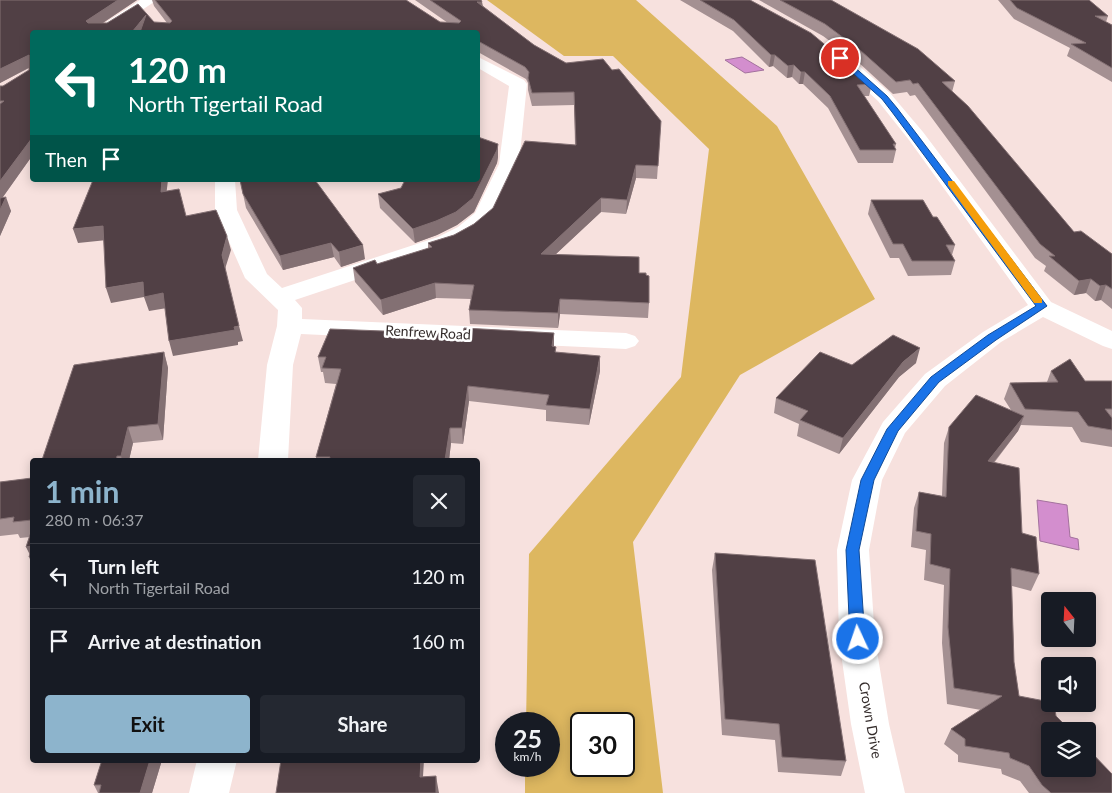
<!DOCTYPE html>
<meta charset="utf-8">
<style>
:root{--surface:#171b24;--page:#242831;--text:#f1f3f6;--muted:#9ea1a6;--line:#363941;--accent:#8db4cc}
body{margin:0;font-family:Lato,sans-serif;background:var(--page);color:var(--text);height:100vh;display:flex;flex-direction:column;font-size:19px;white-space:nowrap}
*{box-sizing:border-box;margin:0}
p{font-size:16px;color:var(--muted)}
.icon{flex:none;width:28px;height:28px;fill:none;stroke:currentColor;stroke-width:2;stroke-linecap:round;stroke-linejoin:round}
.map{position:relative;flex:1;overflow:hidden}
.side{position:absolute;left:30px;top:458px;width:450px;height:305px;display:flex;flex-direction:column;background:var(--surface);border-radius:5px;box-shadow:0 2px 12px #0003}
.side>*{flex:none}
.hud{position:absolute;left:30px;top:30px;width:450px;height:152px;border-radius:5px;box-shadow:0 2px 12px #0003;background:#00695c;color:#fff;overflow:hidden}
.needle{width:32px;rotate:342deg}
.tools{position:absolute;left:1041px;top:592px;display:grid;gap:10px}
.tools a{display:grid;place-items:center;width:55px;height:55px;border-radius:5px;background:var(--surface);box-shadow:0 2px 12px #0003;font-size:25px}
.speed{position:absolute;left:495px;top:712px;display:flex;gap:10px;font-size:25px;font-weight:700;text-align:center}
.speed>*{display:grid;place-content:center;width:65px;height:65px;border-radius:50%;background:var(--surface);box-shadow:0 2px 12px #0003;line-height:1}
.speed small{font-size:12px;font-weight:400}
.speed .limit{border:2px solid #111;border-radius:8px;background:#fff;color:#111}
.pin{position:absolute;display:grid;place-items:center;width:42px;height:42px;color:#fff;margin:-21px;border:2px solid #fff;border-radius:50%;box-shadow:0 1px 5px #0007}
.me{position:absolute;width:55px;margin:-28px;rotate:357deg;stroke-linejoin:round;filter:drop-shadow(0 0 4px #0008)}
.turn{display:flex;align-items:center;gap:18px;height:105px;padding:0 15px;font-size:22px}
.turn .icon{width:65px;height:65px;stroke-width:2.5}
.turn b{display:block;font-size:35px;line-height:42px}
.then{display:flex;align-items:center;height:48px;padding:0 15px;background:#0003;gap:10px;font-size:19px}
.round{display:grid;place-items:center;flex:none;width:52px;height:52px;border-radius:5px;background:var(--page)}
.headline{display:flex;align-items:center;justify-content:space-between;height:85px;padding:0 15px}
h1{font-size:30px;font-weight:700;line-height:38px;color:var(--accent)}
.button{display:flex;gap:10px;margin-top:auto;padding:10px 15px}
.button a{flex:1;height:58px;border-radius:5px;background:var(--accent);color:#111;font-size:20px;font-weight:700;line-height:58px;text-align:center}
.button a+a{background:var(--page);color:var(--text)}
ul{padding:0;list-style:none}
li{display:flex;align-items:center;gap:15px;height:65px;padding:0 15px;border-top:1px solid var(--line)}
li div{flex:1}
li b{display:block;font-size:19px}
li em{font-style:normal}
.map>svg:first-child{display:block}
</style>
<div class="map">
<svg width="1112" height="793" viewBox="0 0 1112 793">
<rect width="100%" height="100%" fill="#f7e1de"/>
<!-- green -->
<path fill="#ddb760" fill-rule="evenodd" d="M487 0H636L777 126 875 299 740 375 633 542 663 793H525V766H549V724H526L529 554 681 377 709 149 613 56H564ZM581 724H624V766H581Z"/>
<!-- water -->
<path fill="#d38ece" stroke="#a3719d" d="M742 57 764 70 745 73 725 60Z
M1037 500 1067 505 1070 537 1078 539 1079 550 1040 541Z"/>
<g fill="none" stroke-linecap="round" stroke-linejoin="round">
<!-- minor -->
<path fill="#fff" fill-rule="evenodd" d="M140 0H157L109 32H91Z
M843 55 849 57 890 93 923 132 1051 302 1112 331V349L1103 346 1043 317 1001 342 945 386 905 433 882 480 869 550 875 639 889 724 905 793H865L851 724 839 639 837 550 852 480 883 422 925 374 983 332 1028 305 909 140 878 101 837 63 835 60 837 57Z
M478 57 524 80 527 84 519 164 492 221 474 237 454 247 295 300 302 308V319L626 333 635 336 639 341 635 346 626 349 301 334 293 365 288 460H258L267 365 277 326 278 310 245 278 215 210V180H235L237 210 267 274 282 288 438 237 458 227 475 213 499 164 509 86 478 68Z
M197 760H237L229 793H189Z"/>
</g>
<!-- wall -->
<path fill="#a49092" d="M0 0H137L103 23H167L154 6 152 0H406L440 22 448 23 415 0H481L482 2 483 6 534 45 566 63 612 70 661 121 657 179 636 178 626 214 601 212 556 254 639 273 649 303 648 318 560 314 558 328 470 324 469 310 471 299 436 298 383 315 355 282 353 268 377 264 428 249V243L454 235 474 224 575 145 574 105 532 106 528 90V83L526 79 478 52V32H32V156L3 197 11 211 0 236V86H3L29 70V68L0 83Z
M680 0H750L872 84 869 96H864L896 144 895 148 896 150 893 163H858L828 108 803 84H799L792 77 787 78 773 66 769 67 733 31Z
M759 0H828L955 81 952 92 1074 232 1112 254V309L1101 300 1095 301 1086 293 1074 295 1044 271 1046 266 1035 258 915 95 910 96 907 92 893 94 858 62 823 36Z
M998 0H1089L1108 16 1106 22 1112 25V82L1067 56 1070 48 1014 19Z
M498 144V157L497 163 474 212 457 225 437 235 415 243 380 208 378 194 401 188Z
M240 180 365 259 341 267 334 257 283 270 246 208Z
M871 200 933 217 955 245 952 255 955 261 951 275 908 276 899 258H890L868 214Z
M554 333V346L556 352 600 371 589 425 546 421V410L469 401 463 444 451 443 449 460H316V457L336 384 325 383 323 372H321L318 357 463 334Z
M164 352 168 368 163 440 133 443 129 460H42Z
M916 363 899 377 839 454 797 436 799 424 774 413 776 398 852 365Z
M1051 371 1085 381H1112V447L1081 442 1072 427 1021 425 1018 431 994 463 1039 574 1031 591 1012 586 1014 662 1019 696 1056 716 1112 793H1029L1020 781 1002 774 1001 769 958 762V755L944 744 951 729 981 710 947 704 942 643 944 585 924 580 926 550 911 547 914 508 919 492 942 496 944 443 949 427 1011 410 1004 399 1010 383 1047 382Z
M32 478V565L29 557 30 555V537L20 538 18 534 0 536V482Z
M715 553 846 761 841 776 778 772 775 740 722 735 712 570Z
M102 760H162L152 793H98L94 785Z"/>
<!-- shaded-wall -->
<path fill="#837073" d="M118 0H137L89 32 86 21Z
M477 2H482L483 12Z
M146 15 144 32H132Z
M29 55 32 66 0 83V69Z
M771 55H775L773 66 769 67Z
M794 65 792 77 787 78 788 66Z
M801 72H805L803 84H799Z
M32 138V156L0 201V181Z
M498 144V157L497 163 474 212 457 225 437 235 415 243 413 229Z
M636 165V178L626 214 627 200Z
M162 180H168L165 205 161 192Z
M6 197 11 211 0 236V210Z
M601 198V212L541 268V254Z
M103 226 107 240 78 243 73 229Z
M227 236 231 250 225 269 222 255Z
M331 243 334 257 283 270 280 256Z
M363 245 365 259 341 267 339 252Z
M1091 279 1086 293 1074 295 1079 281Z
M143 282 163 293 167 308 149 311 144 297 111 303 106 288Z
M435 283 436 298 383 315 381 300Z
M1106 285 1101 300 1095 301 1100 286Z
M560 299V314L558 328V313Z
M239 326 243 341 238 342V345L173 356 169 341Z
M554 333V348L552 346Z
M920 348 916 363 899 377 839 454 843 438 903 362Z
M164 352 168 368 163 440 158 424Z
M600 356V371L589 425 590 409Z
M468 386 469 401 463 444 462 428Z
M1024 416 1018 431 982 477 988 461Z
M128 427 133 443 129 460H122L121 456Z
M450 428 451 443 449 460H445Z
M32 546 31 557 26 547Z
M150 760H162L152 793H140Z
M421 760H424L422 793 420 777Z
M436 776 439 793H436Z"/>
<!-- building -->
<path fill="#514045" stroke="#837073" d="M0 0H118L86 21 88 23H107L138 4 154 22 170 23 172 21 155 0H406L440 22 459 23 461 21 430 0H481L482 2H477L534 45 566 63 603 59 612 70 619 69 661 121 658 166 636 165 627 200 601 198 541 254 639 257V273H646V275L649 276V303L560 299 558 313 469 310 474 285 435 283 381 300 353 268 375 260 377 264 432 247 428 243 454 235 474 224 493 208 525 141 576 145 574 92 532 93 528 78 529 72 525 67 478 41V32H140L146 15 132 32H32V138L0 181V104L4 101H0V86H3L29 70V55L0 69Z
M700 0H750L811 33 872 84 857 85 896 144H893L896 150H860L830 96 805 72H801L794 65 788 66 775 55H771L734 20Z
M780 0H831L918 49 955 81 942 82 968 106 1074 232 1081 231 1112 254V289L1106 285 1100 286 1091 279 1079 281 1049 256H1055L1040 244 918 83 913 84 910 80 896 82 860 50 825 24Z
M1010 0H1089L1108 16H1095L1112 25V68L1071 44 1086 43 1017 8Z
M478 137 498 144 497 150 473 198 456 212 436 221 413 229 378 194 401 188 405 180H478Z
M93 180H162L161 192 179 189 186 216 216 210 227 236 222 255 239 326 234 327 235 330 169 341 163 293 144 297 143 282 106 288 103 226 73 229Z
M240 180H315L363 245 339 252 331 243 280 256 243 194Z
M6 197 0 210V198Z
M871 200H923L933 217H937L955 245H946L955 261H912L903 244H893Z
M464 328 554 333 552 346 556 347 555 352 600 356 590 409 546 405 549 395 468 386 462 428H450L445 460H329L330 457H316L341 369 322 368 326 357H318L330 329 463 334Z
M893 335 920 348 903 362 843 438 800 420 808 411 776 398 820 352 852 365Z
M164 352 158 424 128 427 121 456H117L116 460H42L74 365Z
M1070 359 1085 381H1112V409H1105L1112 418V430L1088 426 1078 412 1025 409 1010 383 1058 382 1051 371Z
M976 395 1024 416 988 461 1019 468 1022 533 1036 537 1039 574 1011 568 1014 662 1019 696 1050 702V704H1054L1056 716 1071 731H1050V769H1088V749L1112 774V793H1051L1042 785 1029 766 1010 758 1009 753 965 746V739L951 729 1002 696 954 688 948 627 950 569 930 564 931 534 916 531 919 492 946 497 949 427Z
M32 478V520L13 522 14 517 0 519V482Z
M32 529V546L26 547Z
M32 547V557H29Z
M715 553 815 560 846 761 782 757 779 724 725 719Z
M102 760H150L140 793H99L101 785H94Z
M281 760H421L420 777 436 776V793H276Z"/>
<!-- route -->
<path fill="#1a73e8" stroke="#114b97" d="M837 56H842L887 96 897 108 1047 306 996 340 939 382 898 431 874 480 859 550 865 639 863 643 858 645 852 643 850 639 846 550 861 480 887 429 931 377 988 335 1036 306 892 112 882 99 837 59Z"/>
<!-- slow -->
<path fill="#f59e0b" d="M948 181H954L1042 299V303H1034L948 185Z"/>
<g text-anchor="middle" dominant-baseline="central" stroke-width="5" stroke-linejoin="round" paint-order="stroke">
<!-- street labels -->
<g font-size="14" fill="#342c2b" stroke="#fff">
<text transform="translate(428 332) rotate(3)">Renfrew Road</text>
<text transform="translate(871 720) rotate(80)">Crown Drive</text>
</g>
</g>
</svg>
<div class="tools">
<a><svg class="needle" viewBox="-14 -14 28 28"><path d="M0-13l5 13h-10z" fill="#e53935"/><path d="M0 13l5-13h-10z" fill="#9ea1a6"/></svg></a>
<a><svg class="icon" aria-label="sound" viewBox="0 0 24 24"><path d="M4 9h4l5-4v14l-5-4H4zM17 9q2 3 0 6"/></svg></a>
<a><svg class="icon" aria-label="layers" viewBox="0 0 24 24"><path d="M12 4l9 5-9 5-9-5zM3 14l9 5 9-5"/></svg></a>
</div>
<div class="speed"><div>25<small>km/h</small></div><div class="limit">30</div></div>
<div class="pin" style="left:840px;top:58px;background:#d93025"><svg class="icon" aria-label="arrive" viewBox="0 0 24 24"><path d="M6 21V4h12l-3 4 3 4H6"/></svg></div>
<svg class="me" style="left:858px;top:639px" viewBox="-20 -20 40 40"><circle r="17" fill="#1a73e8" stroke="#fff" stroke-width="3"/><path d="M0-11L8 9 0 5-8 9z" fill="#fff"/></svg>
<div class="hud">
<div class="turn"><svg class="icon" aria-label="left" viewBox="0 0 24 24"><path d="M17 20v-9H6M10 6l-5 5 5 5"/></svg><div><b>120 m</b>North Tigertail Road</div></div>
<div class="then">Then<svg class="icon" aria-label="arrive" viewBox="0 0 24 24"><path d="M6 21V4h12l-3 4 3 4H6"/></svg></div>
</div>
<section class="side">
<div class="headline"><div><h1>1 min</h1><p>280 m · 06:37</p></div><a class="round"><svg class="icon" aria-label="close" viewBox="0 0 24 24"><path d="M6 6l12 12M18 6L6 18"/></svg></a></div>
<ul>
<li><svg class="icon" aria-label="left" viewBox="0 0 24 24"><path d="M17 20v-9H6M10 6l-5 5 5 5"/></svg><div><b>Turn left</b><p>North Tigertail Road</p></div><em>120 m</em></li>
<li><svg class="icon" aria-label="arrive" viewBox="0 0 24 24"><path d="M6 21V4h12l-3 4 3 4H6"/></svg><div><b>Arrive at destination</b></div><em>160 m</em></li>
</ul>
<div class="button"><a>Exit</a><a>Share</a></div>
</section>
</div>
